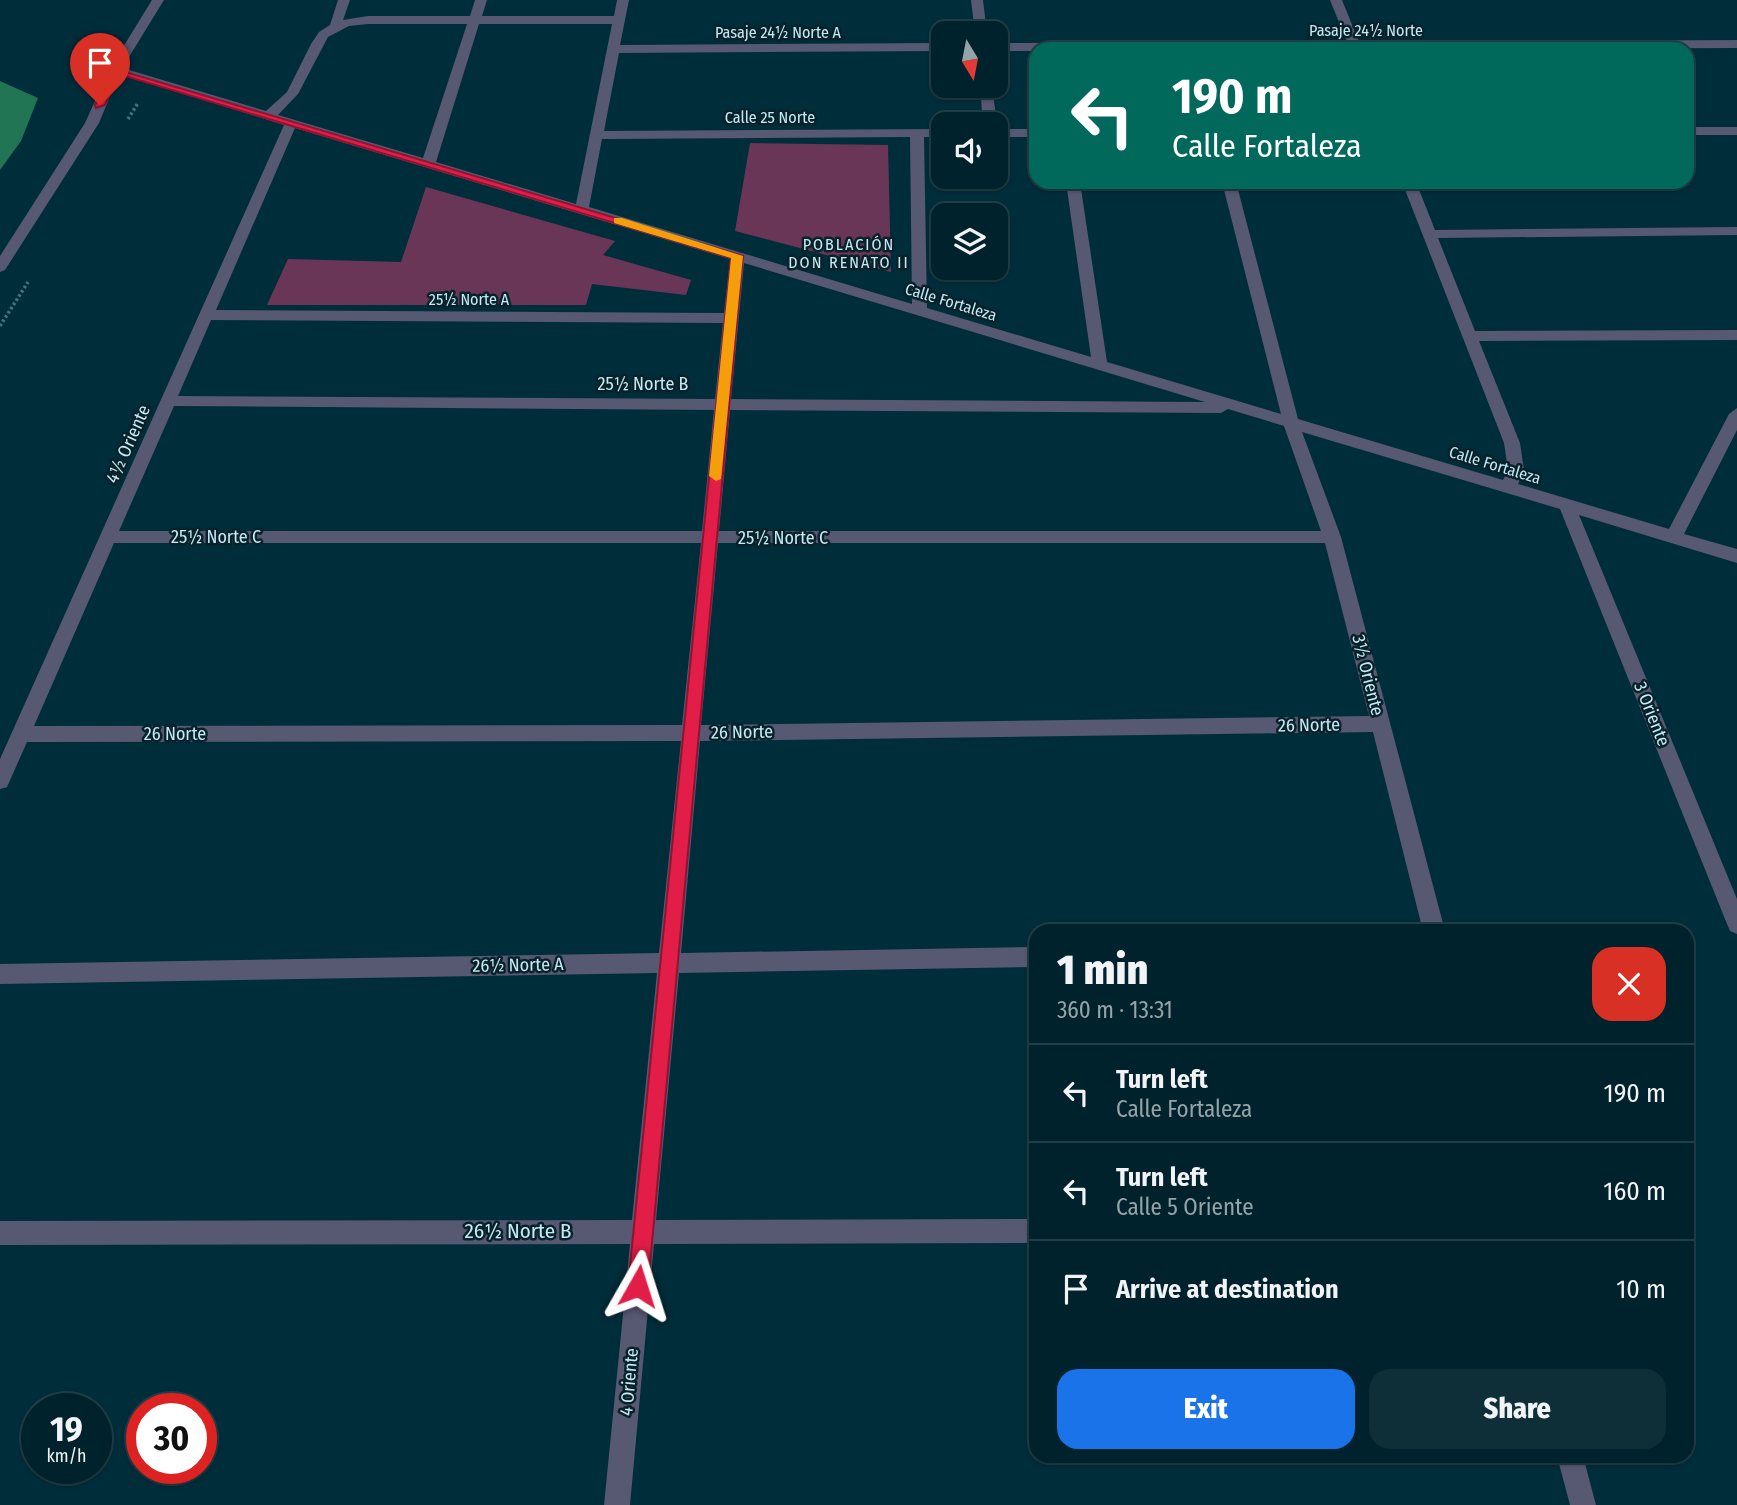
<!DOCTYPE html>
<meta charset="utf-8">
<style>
:root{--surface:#00222c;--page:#0e2f38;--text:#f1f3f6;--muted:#95a4a9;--line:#223f48;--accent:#1a73e8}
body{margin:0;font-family:"Fira Sans Condensed",sans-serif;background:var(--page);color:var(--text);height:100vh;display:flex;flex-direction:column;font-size:26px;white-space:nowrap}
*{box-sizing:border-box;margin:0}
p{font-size:23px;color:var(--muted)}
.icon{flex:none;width:38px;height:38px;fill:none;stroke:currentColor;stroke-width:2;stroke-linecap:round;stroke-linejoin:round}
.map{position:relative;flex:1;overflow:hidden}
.details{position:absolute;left:1029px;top:924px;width:665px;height:539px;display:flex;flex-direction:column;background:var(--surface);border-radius:21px;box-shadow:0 2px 5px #0004,0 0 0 2px var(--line)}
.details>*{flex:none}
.top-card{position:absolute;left:1029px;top:42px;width:665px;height:147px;border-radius:21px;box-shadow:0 2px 5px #0004,0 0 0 2px var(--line);background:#00695c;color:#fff;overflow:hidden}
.needle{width:46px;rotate:170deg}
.controls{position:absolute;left:931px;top:21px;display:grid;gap:14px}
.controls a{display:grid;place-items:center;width:77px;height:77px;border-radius:14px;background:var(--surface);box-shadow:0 2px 5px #0004,0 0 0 2px var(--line);font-size:35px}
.speed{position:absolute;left:21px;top:1393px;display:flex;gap:14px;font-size:35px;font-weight:700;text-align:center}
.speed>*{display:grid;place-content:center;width:91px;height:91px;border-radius:50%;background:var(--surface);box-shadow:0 2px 5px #0004,0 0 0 2px var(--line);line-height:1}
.speed small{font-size:18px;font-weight:400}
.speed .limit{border:10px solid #d22;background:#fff;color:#111}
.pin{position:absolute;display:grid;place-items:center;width:60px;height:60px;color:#fff;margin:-72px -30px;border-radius:50% 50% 50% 0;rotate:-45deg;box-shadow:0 0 7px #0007}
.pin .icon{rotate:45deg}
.me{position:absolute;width:77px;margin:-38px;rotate:6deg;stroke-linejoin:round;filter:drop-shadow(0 0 5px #0008)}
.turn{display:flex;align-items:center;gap:24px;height:147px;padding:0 28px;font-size:32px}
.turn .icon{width:91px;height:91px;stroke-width:2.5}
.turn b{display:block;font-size:49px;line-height:60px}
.round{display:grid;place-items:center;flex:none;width:74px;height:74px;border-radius:21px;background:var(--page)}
.summary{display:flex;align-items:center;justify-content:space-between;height:119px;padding:0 28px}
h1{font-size:42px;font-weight:800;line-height:52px}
.action{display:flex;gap:14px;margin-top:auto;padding:14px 28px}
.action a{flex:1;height:80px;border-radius:21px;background:var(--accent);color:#fff;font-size:28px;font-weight:800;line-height:80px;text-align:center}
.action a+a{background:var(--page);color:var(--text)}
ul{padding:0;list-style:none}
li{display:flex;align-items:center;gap:21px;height:98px;padding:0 28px;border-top:2px solid var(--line)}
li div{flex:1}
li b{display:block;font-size:26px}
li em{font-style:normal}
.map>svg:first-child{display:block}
</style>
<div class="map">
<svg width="1737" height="1505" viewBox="0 0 1737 1505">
<rect width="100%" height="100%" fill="#002d3a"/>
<!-- green -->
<path fill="#6a3657" d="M750 143 888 145 891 272 735 231Z
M426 187 615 241 603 255 691 280 686 295 592 284 586 305H267L288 259 401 262Z"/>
<!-- water -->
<path fill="#217454" d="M0 81 38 98 21 141 0 170Z"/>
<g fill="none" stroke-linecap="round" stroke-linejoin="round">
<!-- path -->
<path stroke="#47717f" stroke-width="3.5" stroke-dasharray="2.5 2.5" stroke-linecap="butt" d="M128 119 138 103
M0 326 28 282"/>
<!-- minor -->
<path fill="#575872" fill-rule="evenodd" d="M338 0H350L343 20 368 16H470L475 0H487L482 16H614L617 0H629L620 45 943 43V51L619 53 604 131 943 129V137H924L927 308 1091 357 1066 182H1080L1107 362 1281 414 1222 182H1236L1298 419 1503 480 1508 470 1504 443 1402 182H1416L1435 230 1737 227V235L1438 238 1475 331 1737 330V340L1479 341 1520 443 1524 470 1518 484 1669 529 1729 414 1737 408V430L1684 534 1737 549V563L1579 515 1737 899V934L1730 931 1727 924 1560 509 1302 432 1341 537 1445 931H1423L1373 732 700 741 681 953 1036 947V967L679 973 656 1220 1036 1219V1243L654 1244 630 1505H604L630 1244 0 1245V1221L632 1220 657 973 0 984V964L659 953 681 741 27 742 7 787 0 789V759L284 125 109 70 111 67H119L266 111 287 92 311 44 319 32 330 25ZM368 24H467L423 158 278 115 298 94 328 37 349 26ZM479 24H612L576 204 436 162ZM295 128 730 259 724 313 216 310ZM910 137 912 304 589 207 602 139ZM744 263 1205 402 731 399ZM211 320 723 323 715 399 178 396ZM174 406 714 410 702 531H119ZM1228 409 1284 426 1321 531H719L730 410 1221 413ZM114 543H701L682 725 34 726ZM718 543H1325L1369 716 701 725Z
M971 0H983L987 33H975Z
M1330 0H1342L1359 42 1737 40V48L996 51V43L1347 42Z
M980 86H992L997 124 996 125 983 124Z
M1687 127H1737V135H1687Z
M996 129H1036V137H996Z
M1557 1456H1583L1596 1505H1570Z"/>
<!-- tertiary -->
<path fill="#575872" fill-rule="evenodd" d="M152 0H164L121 70 99 123 5 270 0 272V256L85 123 109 70Z"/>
</g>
<!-- route -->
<path fill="#e11d48" stroke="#92132f" stroke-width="2" d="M112 68 743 256 648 1286 645 1293 638 1296 631 1293 628 1286 731 258 119 74 105 105 96 108 95 105Z"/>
<!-- slow -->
<path fill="#f59e0b" d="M614 218H622L743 256 721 479 716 481 709 476 731 258 614 223Z"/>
<g text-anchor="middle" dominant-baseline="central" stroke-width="5" stroke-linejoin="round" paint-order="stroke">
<!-- far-street labels -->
<g font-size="16" fill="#c4e9f7" stroke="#09222a">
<text x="1366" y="30">Pasaje 24½ Norte</text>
<text x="778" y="32">Pasaje 24½ Norte A</text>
<text x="770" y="117">Calle 25 Norte</text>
<text x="469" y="299">25½ Norte A</text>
<text transform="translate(951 302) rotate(17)">Calle Fortaleza</text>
<text transform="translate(1495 465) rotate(17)">Calle Fortaleza</text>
</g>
<!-- far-neighbourhood labels -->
<g font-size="16" letter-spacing="2" fill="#c4e9f7" stroke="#09222a">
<text x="849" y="244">POBLACIÓN<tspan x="849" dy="18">DON RENATO II</tspan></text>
</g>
<!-- street labels -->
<g font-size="18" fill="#c4e9f7" stroke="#09222a">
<text x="643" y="384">25½ Norte B</text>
<text transform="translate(128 444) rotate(-66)">4½ Oriente</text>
<text x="216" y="537">25½ Norte C</text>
<text x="783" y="538">25½ Norte C</text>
<text transform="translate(1368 675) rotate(76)">3½ Oriente</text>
<text transform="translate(1652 714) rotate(68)">3 Oriente</text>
<text transform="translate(1309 725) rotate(-1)">26 Norte</text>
<text transform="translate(742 732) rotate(-1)">26 Norte</text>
<text x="175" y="734">26 Norte</text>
<text transform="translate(518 965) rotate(-1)">26½ Norte A</text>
<text transform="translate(629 1382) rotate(-85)">4 Oriente</text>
</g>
<!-- near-street labels -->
<g font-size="21" fill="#c4e9f7" stroke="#09222a">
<text x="518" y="1231">26½ Norte B</text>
</g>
</g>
</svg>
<div class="controls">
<a><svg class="needle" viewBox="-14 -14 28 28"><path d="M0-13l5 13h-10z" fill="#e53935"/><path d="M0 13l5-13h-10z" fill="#95a4a9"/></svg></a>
<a><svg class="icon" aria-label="sound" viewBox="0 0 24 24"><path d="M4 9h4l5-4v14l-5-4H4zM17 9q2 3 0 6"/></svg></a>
<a><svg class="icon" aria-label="layers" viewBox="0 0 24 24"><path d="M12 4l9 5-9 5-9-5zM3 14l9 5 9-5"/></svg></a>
</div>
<div class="speed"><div>19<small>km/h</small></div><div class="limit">30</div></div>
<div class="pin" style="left:100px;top:105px;background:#d93025"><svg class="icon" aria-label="arrive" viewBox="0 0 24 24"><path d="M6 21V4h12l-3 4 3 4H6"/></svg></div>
<svg class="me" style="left:638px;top:1286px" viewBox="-20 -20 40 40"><path d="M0-17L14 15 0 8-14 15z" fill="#e11d48" stroke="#fff" stroke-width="4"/></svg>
<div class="top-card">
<div class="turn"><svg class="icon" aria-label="left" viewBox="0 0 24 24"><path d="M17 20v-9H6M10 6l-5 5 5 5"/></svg><div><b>190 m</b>Calle Fortaleza</div></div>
</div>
<section class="details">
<div class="summary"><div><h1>1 min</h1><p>360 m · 13:31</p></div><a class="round" style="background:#d93025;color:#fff"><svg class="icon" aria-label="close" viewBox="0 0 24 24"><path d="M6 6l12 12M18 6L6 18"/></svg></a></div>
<ul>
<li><svg class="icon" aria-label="left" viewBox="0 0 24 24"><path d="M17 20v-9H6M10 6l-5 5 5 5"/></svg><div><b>Turn left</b><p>Calle Fortaleza</p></div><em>190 m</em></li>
<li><svg class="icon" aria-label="left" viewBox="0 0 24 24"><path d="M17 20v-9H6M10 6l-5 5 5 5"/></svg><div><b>Turn left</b><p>Calle 5 Oriente</p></div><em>160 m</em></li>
<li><svg class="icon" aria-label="arrive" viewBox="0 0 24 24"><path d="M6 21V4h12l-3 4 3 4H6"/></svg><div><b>Arrive at destination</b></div><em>10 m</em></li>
</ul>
<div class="action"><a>Exit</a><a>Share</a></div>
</section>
</div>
